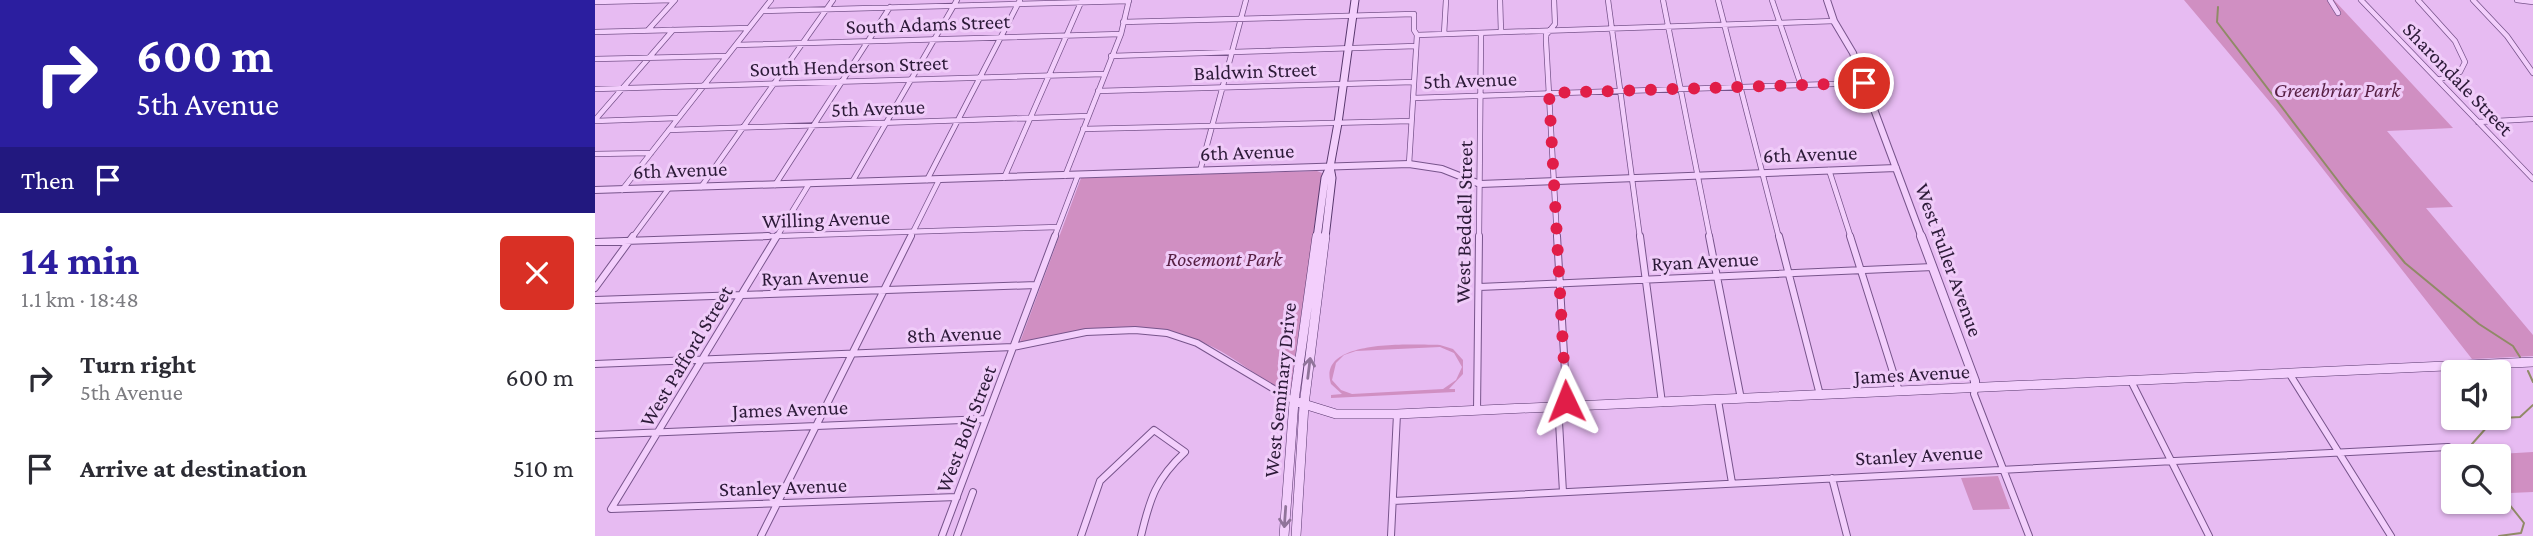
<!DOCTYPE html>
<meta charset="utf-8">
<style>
:root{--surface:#fff;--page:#f7f7f7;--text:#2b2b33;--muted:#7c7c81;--accent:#2b1e9f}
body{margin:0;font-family:"Crimson Pro",serif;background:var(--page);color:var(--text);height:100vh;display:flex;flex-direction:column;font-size:26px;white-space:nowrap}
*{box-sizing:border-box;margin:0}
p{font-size:23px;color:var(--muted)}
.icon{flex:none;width:38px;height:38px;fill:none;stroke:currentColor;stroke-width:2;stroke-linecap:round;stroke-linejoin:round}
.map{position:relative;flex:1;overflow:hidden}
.panel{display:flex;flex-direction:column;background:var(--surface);width:595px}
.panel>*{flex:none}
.guide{background:#2b1e9f;color:#fff;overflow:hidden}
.tools{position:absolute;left:1846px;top:360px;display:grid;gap:14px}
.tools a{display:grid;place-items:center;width:70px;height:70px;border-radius:7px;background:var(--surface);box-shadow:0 2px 5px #0004;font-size:35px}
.pin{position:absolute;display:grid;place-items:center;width:60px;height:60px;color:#fff;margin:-30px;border:4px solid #fff;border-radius:50%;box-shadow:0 2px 7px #0007}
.me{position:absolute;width:77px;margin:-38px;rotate:358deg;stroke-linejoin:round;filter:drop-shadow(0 0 5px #0008)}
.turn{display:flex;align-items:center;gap:24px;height:147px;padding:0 21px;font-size:32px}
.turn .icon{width:91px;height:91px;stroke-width:2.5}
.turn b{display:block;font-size:49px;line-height:60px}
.then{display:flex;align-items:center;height:66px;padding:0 21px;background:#0003;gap:14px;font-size:26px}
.round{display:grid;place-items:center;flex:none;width:74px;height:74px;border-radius:7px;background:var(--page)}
.headline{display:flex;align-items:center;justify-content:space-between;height:119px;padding:0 21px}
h1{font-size:42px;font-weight:700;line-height:52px;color:var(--accent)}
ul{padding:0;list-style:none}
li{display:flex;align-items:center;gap:21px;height:91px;padding:0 21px}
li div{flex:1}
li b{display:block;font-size:26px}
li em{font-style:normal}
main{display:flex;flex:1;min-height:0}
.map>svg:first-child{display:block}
</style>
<main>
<section class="panel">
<div class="guide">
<div class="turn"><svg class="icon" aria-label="right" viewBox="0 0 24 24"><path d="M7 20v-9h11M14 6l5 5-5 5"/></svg><div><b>600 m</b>5th Avenue</div></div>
<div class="then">Then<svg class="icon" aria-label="arrive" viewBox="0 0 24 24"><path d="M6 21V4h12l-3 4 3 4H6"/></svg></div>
</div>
<div class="headline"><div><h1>14 min</h1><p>1.1 km · 18:48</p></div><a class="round" style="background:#d93025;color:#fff"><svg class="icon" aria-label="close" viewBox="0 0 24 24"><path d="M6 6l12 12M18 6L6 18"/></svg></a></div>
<ul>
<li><svg class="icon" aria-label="right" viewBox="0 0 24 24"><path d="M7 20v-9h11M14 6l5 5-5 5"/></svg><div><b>Turn right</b><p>5th Avenue</p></div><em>600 m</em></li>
<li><svg class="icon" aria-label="arrive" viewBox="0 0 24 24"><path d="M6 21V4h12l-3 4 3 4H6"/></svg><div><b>Arrive at destination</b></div><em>510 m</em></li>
</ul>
</section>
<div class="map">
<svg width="1938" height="536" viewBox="0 0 1938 536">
<rect width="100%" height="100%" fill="#e7bbf2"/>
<!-- green -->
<path fill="#d08fc2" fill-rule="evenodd" d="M1589 0H1739L1858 128 1792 131 1858 207 1831 208 1938 335V356L1877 359 1680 108Z
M722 171 727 173 695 391 687 392C662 376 636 354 609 343 544 316 491 330 425 342L486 178Z
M845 345 858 349 868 360V374L854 389H860V392L736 398V395L747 394 736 384C721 338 819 345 845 345ZM845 347 859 353 867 367 861 380 848 389 757 394 746 390 737 380 741 363 749 355 761 351Z
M1938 452V492L1915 493 1904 477V457L1887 455Z
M1403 476 1415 509 1378 510 1366 478Z"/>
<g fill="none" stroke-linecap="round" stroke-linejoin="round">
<!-- stream -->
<path stroke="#908a67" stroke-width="2" d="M1623 7 1622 22 1750 190 1810 263 1884 324 1918 346 1925 357
M1933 371 1938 382
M1884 457 1877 444 1892 427 1907 418 1925 417 1938 405
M1904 478 1906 494 1929 523 1926 533 1904 536"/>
<defs>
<path id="minor-far1" d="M905 0 906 32
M959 0 960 24 951 35V41L962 238
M1013 0 1045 238
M1068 0 1115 238
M1123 0 1184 238
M1177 0 1206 85
M1735 0 1743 13
M1766 0 1938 179
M1823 0 1860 41 1870 62 1865 72 1843 80
M1878 0 1912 36 1938 73
M1922 0 1938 2
M0 2 78 0
M168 11 534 1
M528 22 819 14V30L822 35 814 164
M53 30 80 0
M0 32 154 28
M849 34 851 0
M822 35 1239 21
M141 45 526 34
M516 56 821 46
M0 59 132 56
M0 89 509 74
M503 91 819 82
M818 98 1269 83
M0 120 78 30
M0 121 83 118
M1883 122 1938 119
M488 129 816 121
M74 130 493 116
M0 154 56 153
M1234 170 1256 238
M605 171 651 0
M470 176 526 34 534 0
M409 178 487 0
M332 180 425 0
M257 182 362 0
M180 185 295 7
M106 187 238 0
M27 190 176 0
M37 238 74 188
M119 238 463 227
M181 238 214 184
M315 238 344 180
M459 238 483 175
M884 238 886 33"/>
<path id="minor" d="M182 236 16 509 362 497
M962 236 971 388V401L964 422 968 492
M1045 236 1067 403
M1114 236 1146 399
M1184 236 1225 395
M1255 236 1304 391
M0 242 173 236
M884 287 1338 267
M0 288 38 236
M0 300 441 285
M0 364 418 347 491 332 540 330 572 333 602 343 699 401
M1694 373 1796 536
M1536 381 1614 536
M1380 388 1379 394 1434 536
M1123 400 1137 483
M882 411 884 236
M0 435 391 419
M1237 478 1252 536
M798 501 1853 447
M166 536 316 236
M347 536 460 236
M362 536 378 492
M486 536 505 481 559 430 590 452C561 479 555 498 546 536
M796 536 802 414"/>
<path id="tertiary-far1" d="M1232 0 1239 21 1258 53 1327 238
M0 190 814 164 847 169 885 184 1301 168"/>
<path id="tertiary" d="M1326 236 1380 381V388"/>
<path id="secondary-far1" d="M722 238 730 178 735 167 743 123 760 0
M730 238 737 178 735 167"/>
<path id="secondary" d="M699 401 741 414H802L1938 362
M689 536 699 401 722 236
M701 536 709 405 730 236"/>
</defs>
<!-- minor-far1 casing -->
<use href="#minor-far1" stroke="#77548b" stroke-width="6"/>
<!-- minor casing -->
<use href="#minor" stroke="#77548b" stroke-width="8"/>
<!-- tertiary-far1 casing -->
<use href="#tertiary-far1" stroke="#77548b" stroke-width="8"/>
<!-- tertiary casing -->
<use href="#tertiary" stroke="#77548b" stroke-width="10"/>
<!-- secondary-far1 casing -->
<use href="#secondary-far1" stroke="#57376c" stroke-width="9"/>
<!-- secondary casing -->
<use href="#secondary" stroke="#57376c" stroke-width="10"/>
<!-- minor-far1 -->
<use href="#minor-far1" stroke="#f3cffc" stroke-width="4.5"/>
<!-- minor -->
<use href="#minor" stroke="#f3cffc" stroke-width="6"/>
<!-- tertiary-far1 -->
<use href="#tertiary-far1" stroke="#f3cffc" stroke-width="6"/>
<!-- tertiary -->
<use href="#tertiary" stroke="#f3cffc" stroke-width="8"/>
<!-- secondary-far1 -->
<use href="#secondary-far1" stroke="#f3cffc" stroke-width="7"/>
<!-- secondary -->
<use href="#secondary" stroke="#f3cffc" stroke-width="9"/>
</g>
<!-- one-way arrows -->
<defs><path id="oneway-shaft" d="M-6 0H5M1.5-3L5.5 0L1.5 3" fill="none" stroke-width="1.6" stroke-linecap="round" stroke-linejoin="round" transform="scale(1.75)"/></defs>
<g stroke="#90749a">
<use href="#oneway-shaft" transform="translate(714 368) rotate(-83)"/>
<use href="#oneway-shaft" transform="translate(690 517) rotate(94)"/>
</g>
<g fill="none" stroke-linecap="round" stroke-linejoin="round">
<!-- route -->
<path stroke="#e11d48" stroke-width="12" stroke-dasharray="0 21.6" d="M971 401 954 93 1269 83"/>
</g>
<g text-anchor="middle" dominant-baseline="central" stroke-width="6" stroke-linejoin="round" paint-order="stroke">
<!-- street labels -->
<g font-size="21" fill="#2c1a38" stroke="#f0ccf9">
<text transform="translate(333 24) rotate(-2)">South Adams Street</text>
<text transform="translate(254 66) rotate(-2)">South Henderson Street</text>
<text transform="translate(660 71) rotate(-2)">Baldwin Street</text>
<text transform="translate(1863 79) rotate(46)">Sharondale Street</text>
<text transform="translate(875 80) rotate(-2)">5th Avenue</text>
<text transform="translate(283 108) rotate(-2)">5th Avenue</text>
<text transform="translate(652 152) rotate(-2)">6th Avenue</text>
<text transform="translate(1215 154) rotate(-2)">6th Avenue</text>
<text transform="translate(85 170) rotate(-2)">6th Avenue</text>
<text transform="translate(231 219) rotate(-2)">Willing Avenue</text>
<text transform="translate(869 222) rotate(-89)">West Beddell Street</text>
<text transform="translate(1354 260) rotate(70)">West Fuller Avenue</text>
<text transform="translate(1110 261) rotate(-3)">Ryan Avenue</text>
<text transform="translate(220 277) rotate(-2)">Ryan Avenue</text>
<text transform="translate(359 334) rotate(-2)">8th Avenue</text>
<text transform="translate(91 356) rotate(-59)">West Pafford Street</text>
<text transform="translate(1317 374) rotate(-3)">James Avenue</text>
<text transform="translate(685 390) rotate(-84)">West Seminary Drive</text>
<text transform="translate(195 409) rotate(-2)">James Avenue</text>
<text transform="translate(371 429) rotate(-69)">West Bolt Street</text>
<text transform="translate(1324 455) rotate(-3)">Stanley Avenue</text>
<text transform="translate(188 487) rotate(-2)">Stanley Avenue</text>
</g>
<!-- park labels -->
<g font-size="21" font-style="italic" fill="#571f43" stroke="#f0ccf9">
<text x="1742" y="90">Greenbriar Park</text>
<text x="629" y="259">Rosemont Park</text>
</g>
</g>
</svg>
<div class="tools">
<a><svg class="icon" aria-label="sound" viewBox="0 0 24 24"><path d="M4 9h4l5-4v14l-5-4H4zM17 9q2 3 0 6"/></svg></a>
<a><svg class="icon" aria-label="search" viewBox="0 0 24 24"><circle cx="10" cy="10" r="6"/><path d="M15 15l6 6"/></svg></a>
</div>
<div class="pin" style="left:1269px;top:83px;background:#d93025"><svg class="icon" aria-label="arrive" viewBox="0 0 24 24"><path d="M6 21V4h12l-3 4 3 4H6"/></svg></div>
<svg class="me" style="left:971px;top:401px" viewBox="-20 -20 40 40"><path d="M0-17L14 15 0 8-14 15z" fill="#e11d48" stroke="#fff" stroke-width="4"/></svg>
</div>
</main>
